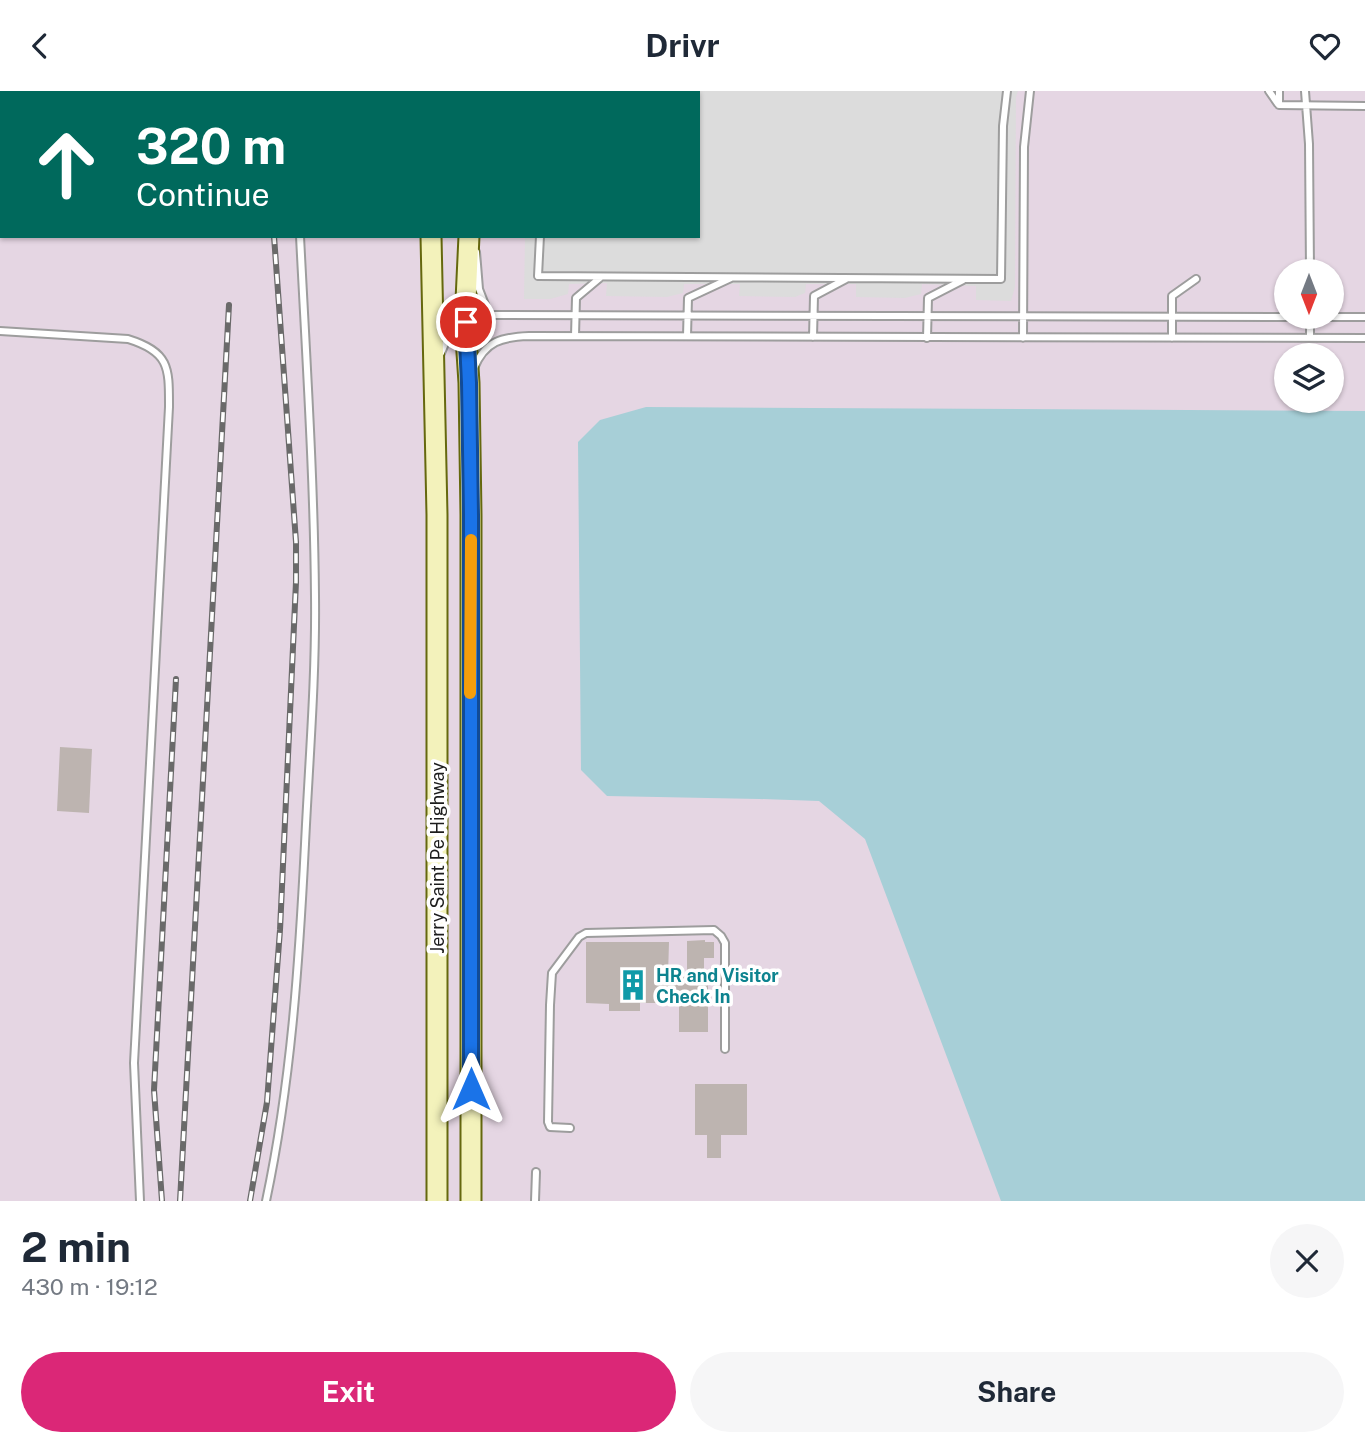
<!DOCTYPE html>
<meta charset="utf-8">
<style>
:root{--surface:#fff;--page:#f6f6f7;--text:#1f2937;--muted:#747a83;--accent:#db2777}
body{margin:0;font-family:"Public Sans",sans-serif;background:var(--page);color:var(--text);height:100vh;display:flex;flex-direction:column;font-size:26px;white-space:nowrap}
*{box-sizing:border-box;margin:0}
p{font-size:23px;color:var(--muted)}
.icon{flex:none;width:38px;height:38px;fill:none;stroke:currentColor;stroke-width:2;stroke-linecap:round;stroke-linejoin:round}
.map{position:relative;height:1110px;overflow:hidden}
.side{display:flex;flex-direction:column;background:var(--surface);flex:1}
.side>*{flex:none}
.guide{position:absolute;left:0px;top:0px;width:700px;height:147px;box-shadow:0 2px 5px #0004;background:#00695c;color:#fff;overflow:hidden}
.needle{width:46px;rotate:180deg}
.buttons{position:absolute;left:1274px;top:168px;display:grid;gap:14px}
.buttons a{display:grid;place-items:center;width:70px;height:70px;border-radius:50%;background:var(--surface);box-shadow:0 2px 5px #0004;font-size:35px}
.pin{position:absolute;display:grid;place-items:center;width:60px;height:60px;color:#fff;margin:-30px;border:4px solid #fff;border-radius:50%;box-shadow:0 2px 7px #0007}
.me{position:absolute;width:77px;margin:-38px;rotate:0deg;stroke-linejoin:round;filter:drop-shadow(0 0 5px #0008)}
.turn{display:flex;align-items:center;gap:24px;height:147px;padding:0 21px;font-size:32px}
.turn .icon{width:91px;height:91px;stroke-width:2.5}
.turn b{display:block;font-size:49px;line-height:60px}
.round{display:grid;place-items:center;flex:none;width:74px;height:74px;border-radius:37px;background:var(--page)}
.summary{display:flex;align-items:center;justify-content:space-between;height:119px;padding:0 21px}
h1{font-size:42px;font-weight:700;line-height:52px}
.action{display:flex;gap:14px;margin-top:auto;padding:14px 21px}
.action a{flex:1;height:80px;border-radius:42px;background:var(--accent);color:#fff;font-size:28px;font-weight:700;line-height:80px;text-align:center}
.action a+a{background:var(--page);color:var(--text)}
header{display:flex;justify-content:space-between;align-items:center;height:91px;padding:0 21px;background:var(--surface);font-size:32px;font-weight:700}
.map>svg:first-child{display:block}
</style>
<header><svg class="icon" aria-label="back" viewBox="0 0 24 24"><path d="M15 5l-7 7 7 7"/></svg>Drivr<svg class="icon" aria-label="heart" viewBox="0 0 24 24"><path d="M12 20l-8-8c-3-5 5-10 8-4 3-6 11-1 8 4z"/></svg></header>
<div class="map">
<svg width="1365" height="1110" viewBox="0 0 1365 1110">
<rect width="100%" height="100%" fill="#ede9e3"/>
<!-- industrial -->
<path fill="#e5d6e3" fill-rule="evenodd" d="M0 0H1365V1110H0ZM2 2H698V145H2ZM1286 180H1332V226H1286ZM1286 264H1332V310H1286Z"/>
<!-- parking -->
<path fill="#dcdcdc" d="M478 0H1018L1016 6 1015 196 1011 210 976 209V195L922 193 921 203 905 207 856 206V193H806L805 202 795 206 739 205 740 193H684L683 202 667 206 606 205 607 192 569 193 568 203 550 208H524L525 145H698V2H478Z"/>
<!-- water -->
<path fill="#a7cfd7" d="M646 316 1365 320V1110H1001L865 748 819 710 759 708 607 705 581 679 578 351 600 329Z"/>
<!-- building -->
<path fill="#bdb4b0" d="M60 656 92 658 89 722 57 720Z
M705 849V851H714V867H704V885H708V941H679V912H640V920H609V913L586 912V851H669L668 885 687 886V850Z
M695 993H747V1044H721V1067H707V1044H695Z"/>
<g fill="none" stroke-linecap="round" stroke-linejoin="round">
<defs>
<path id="lane" d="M291 0V2
M468 0V2
M1269 0 1278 13
M1279 0V14L1365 15
M1305 0 1309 53 1310 180
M437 2V0
M545 2V0
M540 145 538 185 1001 188 1003 35 1007 0
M476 161 479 198 489 224
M1301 226H1365
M1310 226V247
M470 229 489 224 1286 226
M0 240 128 248C170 261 169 277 169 316L134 972 140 1110
M575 245 576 207 601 186
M687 245 688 207 731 187
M813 246 814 205 846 188
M927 247 928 207 963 189
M1023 247 1024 56 1030 0
M1172 247V205L1196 188
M441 262 446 250 461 234
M474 277C485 250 502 246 529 245L1365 247
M570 1037 550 1036 548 1031 550 914 552 882 579 846 586 842 714 839 721 845 725 852V958
M266 1110C291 992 299 873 305 753 309 670 316 587 315 505 314 385 306 265 300 145
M535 1110 536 1081"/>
<path id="secondary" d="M431 145 437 424V1110
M469 145 465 231 469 292 471 424V1110"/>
</defs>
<!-- lane casing -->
<use href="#lane" stroke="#9d9d9d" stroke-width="10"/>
<!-- secondary casing -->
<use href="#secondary" stroke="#65680e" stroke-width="23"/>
<!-- lane -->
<use href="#lane" stroke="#fff" stroke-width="6"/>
<!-- secondary -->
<use href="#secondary" stroke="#f3f2bb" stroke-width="19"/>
<defs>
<path id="rail" d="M257 0V2
M162 1110 154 999 176 588
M180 1110 229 214
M250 1110 267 1011 280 839 296 491V451L274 145"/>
</defs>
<!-- rail casing -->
<use href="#rail" stroke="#6a6a6a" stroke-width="6"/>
<!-- rail -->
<use href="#rail" stroke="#fff" stroke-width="3.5" stroke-dasharray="10" stroke-linecap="butt"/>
</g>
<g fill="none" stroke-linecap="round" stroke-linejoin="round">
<defs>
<path id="route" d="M466 231 469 292 471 424V998"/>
</defs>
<!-- route casing -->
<use href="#route" stroke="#114b97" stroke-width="18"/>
<!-- route -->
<use href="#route" stroke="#1a73e8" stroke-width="12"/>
<!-- slow -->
<path stroke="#f59e0b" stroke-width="12" d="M470 602 471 449"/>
</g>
<!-- icons -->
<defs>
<symbol id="building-bare" viewBox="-9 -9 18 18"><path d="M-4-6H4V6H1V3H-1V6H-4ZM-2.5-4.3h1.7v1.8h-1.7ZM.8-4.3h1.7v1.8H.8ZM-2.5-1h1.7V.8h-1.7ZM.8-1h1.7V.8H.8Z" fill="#0f9aa8" stroke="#fff" stroke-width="2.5" paint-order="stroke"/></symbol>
</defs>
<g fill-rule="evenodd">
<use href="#building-bare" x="611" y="872" width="44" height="44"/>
</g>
<g text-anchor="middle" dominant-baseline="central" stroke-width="7" stroke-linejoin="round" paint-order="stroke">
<!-- street labels -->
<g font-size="18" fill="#1c1c1c" stroke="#fff">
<text transform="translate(437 767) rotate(-90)">Jerry Saint Pe Highway</text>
</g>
<!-- culture labels -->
<g font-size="18" font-weight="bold" fill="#0d838f" stroke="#fff" text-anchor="start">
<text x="656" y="884">HR and Visitor<tspan x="656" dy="21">Check In</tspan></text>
</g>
</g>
</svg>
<div class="buttons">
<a><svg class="needle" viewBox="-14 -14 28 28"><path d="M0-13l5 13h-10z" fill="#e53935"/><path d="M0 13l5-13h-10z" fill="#747a83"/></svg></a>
<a><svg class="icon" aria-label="layers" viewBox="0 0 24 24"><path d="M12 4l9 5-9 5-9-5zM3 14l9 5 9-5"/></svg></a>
</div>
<div class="pin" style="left:466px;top:231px;background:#d93025"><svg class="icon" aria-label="arrive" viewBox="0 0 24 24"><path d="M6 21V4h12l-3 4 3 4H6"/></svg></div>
<svg class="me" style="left:471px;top:998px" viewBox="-20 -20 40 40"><path d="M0-17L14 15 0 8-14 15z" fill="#1a73e8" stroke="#fff" stroke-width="4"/></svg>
<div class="guide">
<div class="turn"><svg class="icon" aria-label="ahead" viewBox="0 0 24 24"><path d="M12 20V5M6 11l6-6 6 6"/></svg><div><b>320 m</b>Continue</div></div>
</div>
</div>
<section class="side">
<div class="summary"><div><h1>2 min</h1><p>430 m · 19:12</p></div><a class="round"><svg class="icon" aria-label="close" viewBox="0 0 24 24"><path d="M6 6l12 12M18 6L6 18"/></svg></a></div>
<div class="action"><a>Exit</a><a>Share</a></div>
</section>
